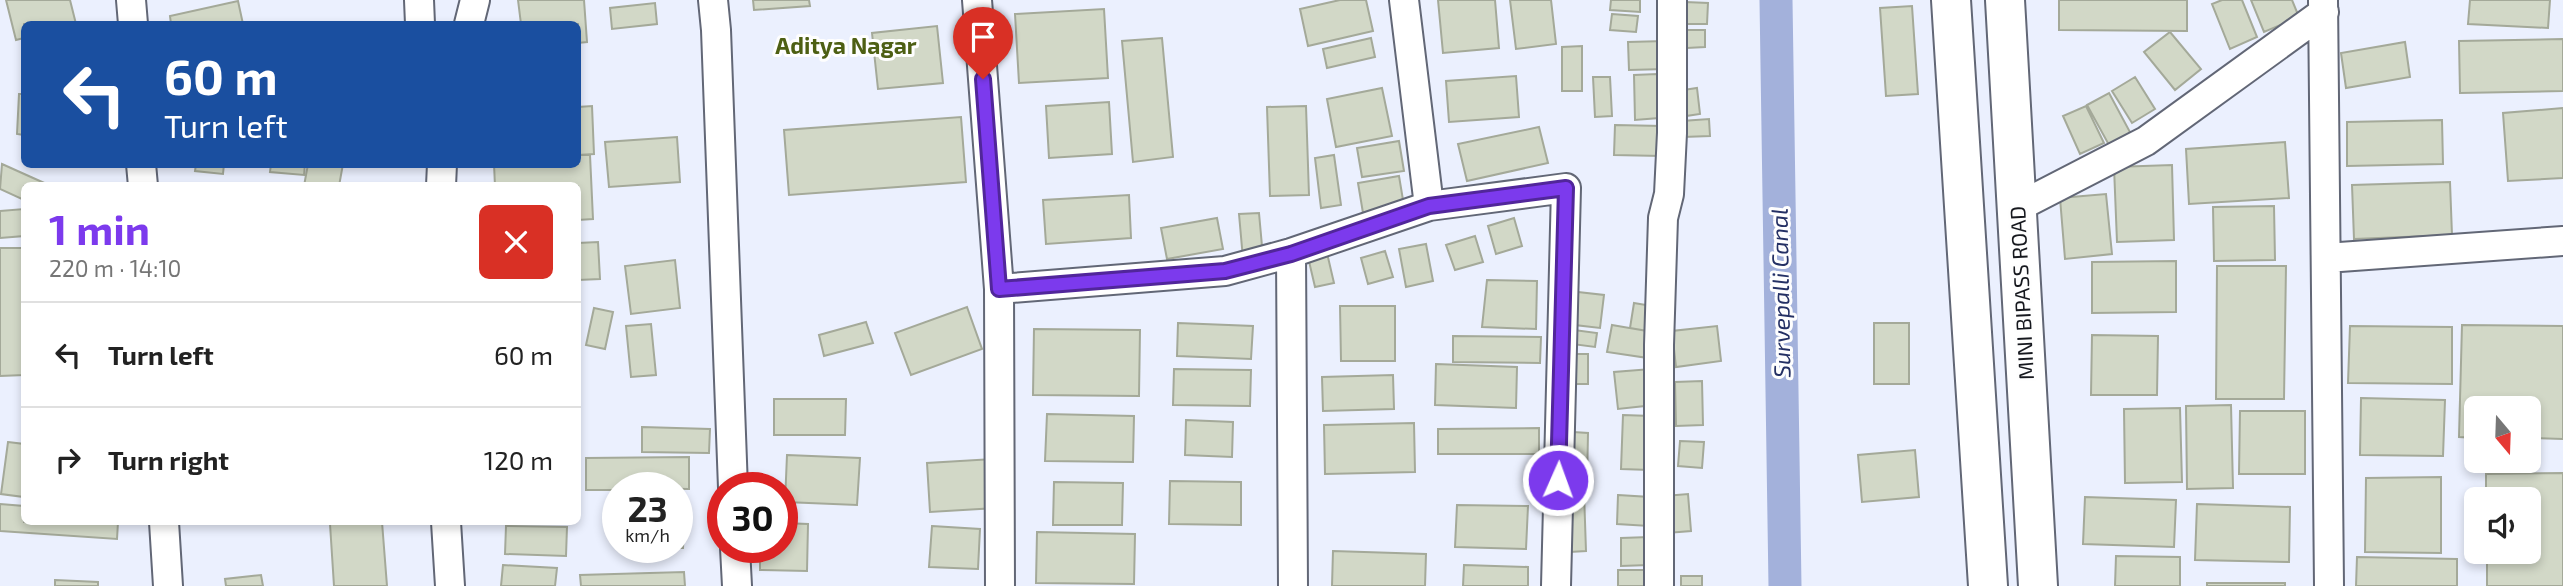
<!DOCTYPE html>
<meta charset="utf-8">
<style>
:root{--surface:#fff;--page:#f6f6f6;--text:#222;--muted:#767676;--line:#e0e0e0;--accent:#7c3aed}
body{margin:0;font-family:"Exo 2",sans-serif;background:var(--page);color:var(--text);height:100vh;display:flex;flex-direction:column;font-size:26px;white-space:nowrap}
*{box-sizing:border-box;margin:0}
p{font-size:23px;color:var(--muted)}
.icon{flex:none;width:38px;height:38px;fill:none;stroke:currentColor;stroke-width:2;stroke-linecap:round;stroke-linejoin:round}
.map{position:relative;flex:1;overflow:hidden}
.side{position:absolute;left:21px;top:182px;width:560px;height:343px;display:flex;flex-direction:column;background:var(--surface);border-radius:10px;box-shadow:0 4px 10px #0003}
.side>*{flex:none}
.guide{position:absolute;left:21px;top:21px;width:560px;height:147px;border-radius:10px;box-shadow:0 4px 10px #0003;background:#1a4fa0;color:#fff;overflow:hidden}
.needle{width:46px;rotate:161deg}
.controls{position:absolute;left:2464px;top:396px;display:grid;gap:14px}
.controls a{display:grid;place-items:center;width:77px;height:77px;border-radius:10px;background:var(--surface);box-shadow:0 4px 10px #0003;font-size:35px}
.speed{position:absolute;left:602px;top:472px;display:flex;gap:14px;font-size:35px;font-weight:700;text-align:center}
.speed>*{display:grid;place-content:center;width:91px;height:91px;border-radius:50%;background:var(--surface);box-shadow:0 4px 10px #0003;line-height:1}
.speed small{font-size:18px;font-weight:400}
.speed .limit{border:10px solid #d22;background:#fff;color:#111}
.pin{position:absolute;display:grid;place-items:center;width:60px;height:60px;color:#fff;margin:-72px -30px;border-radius:50% 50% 50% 0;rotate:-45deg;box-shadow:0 0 7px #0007}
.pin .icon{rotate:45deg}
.me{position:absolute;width:77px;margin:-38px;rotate:2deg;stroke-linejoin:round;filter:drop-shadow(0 0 5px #0008)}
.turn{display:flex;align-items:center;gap:24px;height:147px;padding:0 28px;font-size:32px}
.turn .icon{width:91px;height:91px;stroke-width:2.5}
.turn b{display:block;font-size:49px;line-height:60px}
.round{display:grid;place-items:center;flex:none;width:74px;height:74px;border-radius:10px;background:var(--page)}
.headline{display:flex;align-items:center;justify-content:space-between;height:119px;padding:0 28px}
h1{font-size:42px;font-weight:700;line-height:52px;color:var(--accent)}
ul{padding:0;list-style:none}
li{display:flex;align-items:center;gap:21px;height:105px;padding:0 28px;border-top:2px solid var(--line)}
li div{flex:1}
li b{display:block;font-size:26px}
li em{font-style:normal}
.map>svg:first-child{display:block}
</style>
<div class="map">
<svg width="2563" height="586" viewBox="0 0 2563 586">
<rect width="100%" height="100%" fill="#ebf0fe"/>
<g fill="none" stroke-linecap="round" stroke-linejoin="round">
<!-- canal -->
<path stroke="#a3b1db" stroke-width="33" d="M1776 0 1785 586"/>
</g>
<!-- building -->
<path fill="#d2d8c7" stroke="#a4a999" stroke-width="2" d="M6 0H70L76 24H24V38L16 40Z
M518 0H584L587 42 578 43V24H521Z
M753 0H809L810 6 754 10Z
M1340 0H1366L1373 31 1308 46 1300 9Z
M1438 0H1495L1499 48 1443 53Z
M1510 0H1551L1556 44 1516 49Z
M1611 0H1640V12L1610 10Z
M2059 0H2187V31L2059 30Z
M2222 0H2242L2257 37 2230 49 2212 4Z
M2251 0H2292L2299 17 2264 32Z
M2470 0H2550L2548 28 2468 24Z
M238 1 243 24H171L170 16Z
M1685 2 1708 3 1707 24H1684Z
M655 3 657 24 612 29 610 8Z
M1912 6 1918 94 1886 96 1880 8Z
M1104 9 1108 78 1019 83 1015 14Z
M1612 14 1638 16 1636 32 1610 30Z
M937 26 943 83 878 89 872 33Z
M1686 30H1705V47L1687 48Z
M2170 32 2201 69 2175 90 2144 52Z
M1162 38 1173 157 1133 162 1122 41Z
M1371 38 1375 57 1327 68 1323 49Z
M2563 39V91L2460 93 2459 41Z
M1665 41 1666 69 1629 70 1628 42Z
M2405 42 2410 77 2346 88 2341 53Z
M1582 46V91H1562V47Z
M1657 74 1659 118 1635 120 1634 75Z
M1516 76 1519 117 1449 122 1446 81Z
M1593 77H1610L1612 116 1595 117Z
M2135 77 2155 109 2132 123 2112 91Z
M1382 88 1392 136 1336 147 1327 99Z
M1697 88 1700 114 1686 116 1683 90Z
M2109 93 2131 134 2109 145 2087 105Z
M19 94H24V135L17 134Z
M1109 102 1112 154 1049 158 1046 106Z
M592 106 594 154 578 155V107Z
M1306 106 1309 195 1270 196 1267 107Z
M2086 106 2104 143 2080 154 2063 116Z
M2563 108V178L2508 181 2503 113Z
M961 117 966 182 789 195 784 130Z
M1709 119 1710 136 1683 137 1682 121Z
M2442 120 2443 164 2347 166V122Z
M1615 125 1662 126 1661 156 1614 155Z
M1539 127 1548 163 1467 181 1458 144Z
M677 137 680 182 609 187 605 142Z
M1399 141 1404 171 1362 177 1357 148Z
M2285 142 2289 198 2189 204 2186 149Z
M578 155H590L593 219 578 220V186H495L494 164H578Z
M1334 155 1341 205 1321 208 1315 158Z
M2 164 51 186H24V200L0 189Z
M196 164H224L223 174 195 171Z
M271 164H305L304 175 270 172Z
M308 164H343L339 186H304Z
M2172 165 2174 240 2117 242 2114 167Z
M1399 176 1404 206 1363 213 1358 183Z
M2450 182 2452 235 2354 239 2352 185Z
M2106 194 2112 254 2065 259 2060 198Z
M1129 195 1131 238 1046 244 1043 200Z
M2274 206 2275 260 2214 261 2213 207Z
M24 209V236L0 238V211Z
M1259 213 1263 257 1243 259 1239 214Z
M1217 218 1223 249 1167 259 1161 228Z
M1514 218 1522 246 1496 254 1488 226Z
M1475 236 1483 262 1455 270 1446 245Z
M598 242 600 279 578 280V243Z
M1426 244 1433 281 1406 287 1399 249Z
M0 248H24V375L0 376Z
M1385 251 1393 277 1368 284 1361 258Z
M1327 253 1334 283 1315 287 1308 257Z
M675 260 680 308 631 314 625 266Z
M2176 261V312L2092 313V262Z
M2217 266H2286L2284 399H2216Z
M1487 280 1537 281 1536 329 1482 327Z
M1578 292 1604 295 1600 328 1575 325Z
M1634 303 1658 307 1653 332 1630 328Z
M1340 306H1395V361H1341Z
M967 307 982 349 911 375 895 333Z
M594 308 613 312 605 349 586 345Z
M866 322 873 343 824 356 819 335Z
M1178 323 1253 326 1251 359 1177 356Z
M1874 323H1909V384H1874Z
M651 324 656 375 631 377 626 326Z
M1612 325 1653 332 1648 358 1607 352Z
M2462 325 2563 326V439L2529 438V408H2476V438L2459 437Z
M1717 326 1721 361 1676 367 1672 331Z
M2350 326 2452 327V384L2348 383Z
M1034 329 1140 330 1139 396 1033 395Z
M1574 330 1597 333 1595 347 1572 344Z
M2092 335 2158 336 2157 395H2091Z
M1453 336 1541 337 1540 363 1453 362Z
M1572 354H1588V384H1572Z
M1436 364 1517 367 1516 408 1435 405Z
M1174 369 1251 370 1250 406 1173 405Z
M1651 369 1654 405 1618 409 1614 372Z
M1393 375 1394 409 1323 411 1322 377Z
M1702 381 1703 425 1676 426 1675 382Z
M2361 398 2445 400 2443 456 2360 455Z
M774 399H846L845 435H774Z
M2231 405 2233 488 2187 489 2186 406Z
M2180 408 2182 482 2125 483 2124 409Z
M2240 411H2305V474H2239Z
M1047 414 1134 416 1133 462 1045 461Z
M1623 415 1651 416 1650 470 1621 469Z
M1186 420 1233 422 1232 457 1185 455Z
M1414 423 1415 472 1325 474 1324 425Z
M642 427 710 429 709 453 642 452Z
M1539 428V454H1438V429Z
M1573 432 1588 433 1587 485 1571 484Z
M1680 441 1704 442 1702 468 1678 466Z
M8 442 24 444V497L1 494Z
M1915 450 1919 497 1862 502 1858 455Z
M787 455 860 458 857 505 785 502Z
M689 457V489L618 488V490H586V458Z
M993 459 996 508 930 512 927 463Z
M2563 473V586H2487V551H2529V499H2486V474Z
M2441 477V553L2365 552 2366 478Z
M1170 481 1241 482V525L1169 524Z
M1054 482 1123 483 1122 525H1053Z
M1584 492 1586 551 1570 552 1568 493Z
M1688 494 1691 531 1667 533 1665 496Z
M1618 495 1650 497 1649 526 1617 524Z
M2085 497 2176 500 2174 547 2083 544Z
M0 504 24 506V522H118L117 539 0 531Z
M2197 504 2290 507 2289 562 2195 560Z
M1457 505 1528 506 1526 549 1455 547Z
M677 511H685L683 548H677Z
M382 522 387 586H334L330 524Z
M782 523 808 524 807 571 760 570V548H782Z
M506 526 567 527 566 556 505 554Z
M932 526 980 529 978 569 929 567Z
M1037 532 1135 534 1134 584 1036 583Z
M1649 537V565L1621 566V538Z
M1333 551 1426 554 1425 586H1332Z
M2116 556 2180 557V586H2115Z
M2357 557 2457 559V586H2356Z
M503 565 557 568 555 586H501Z
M1464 565 1528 567V586H1463Z
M1618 570H1644V586H1618Z
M684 572 685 586H581L580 575Z
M261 575 263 586H226L225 579Z
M1681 576H1702V586H1681Z
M55 580 98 582V586H55Z
M2207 583H2285V586H2207Z"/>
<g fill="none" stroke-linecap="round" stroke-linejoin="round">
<defs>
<path id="minor" d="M131 0 133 24
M419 0 420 24
M713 0 716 30 733 488
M977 0 999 289 1000 586
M1404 0 1429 206
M2323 0 2329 586
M469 24 475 0
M141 164 143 186
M441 186 442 164
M2016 208 2146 141 2324 12
M1291 253 1293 586
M2326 258 2563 241
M999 289 1225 271 1291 253 1429 206 1566 188 1556 586
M164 522 168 586
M446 522 450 586
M735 548 737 586
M1659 586V345L1663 218 1669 194 1672 133V0"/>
<path id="secondary" d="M1951 0 1988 586
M2005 0 2038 586"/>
</defs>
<!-- minor casing -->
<use href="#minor" stroke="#626776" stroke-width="32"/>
<!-- secondary casing -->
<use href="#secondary" stroke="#626776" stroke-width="42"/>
<!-- minor -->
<use href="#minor" stroke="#fff" stroke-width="28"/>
<!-- secondary -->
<use href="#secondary" stroke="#fff" stroke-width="38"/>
</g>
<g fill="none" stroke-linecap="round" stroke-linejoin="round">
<defs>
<path id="route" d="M983 79 999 289 1225 271 1291 254 1429 206 1566 188 1558 480"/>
</defs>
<!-- route casing -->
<use href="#route" stroke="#51269a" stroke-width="18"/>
<!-- route -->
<use href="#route" stroke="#7c3aed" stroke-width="12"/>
</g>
<g text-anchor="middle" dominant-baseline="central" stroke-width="6" stroke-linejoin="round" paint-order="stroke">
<!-- street labels -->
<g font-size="21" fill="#16181e" stroke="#fefefe">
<text transform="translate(2021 293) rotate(-93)">MINI BIPASS ROAD</text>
</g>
<!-- neighbourhood labels -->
<g font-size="23" font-weight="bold" fill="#4d5f13" stroke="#fefefe">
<text x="846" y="45">Aditya Nagar</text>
</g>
<!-- water labels -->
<g font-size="23" font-style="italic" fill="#243064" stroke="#fefefe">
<text transform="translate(1780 293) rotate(-91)">Survepalli Canal</text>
</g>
</g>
</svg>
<div class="controls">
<a><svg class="needle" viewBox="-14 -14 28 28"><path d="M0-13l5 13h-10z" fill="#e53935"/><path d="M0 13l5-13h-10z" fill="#767676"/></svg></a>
<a><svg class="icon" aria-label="sound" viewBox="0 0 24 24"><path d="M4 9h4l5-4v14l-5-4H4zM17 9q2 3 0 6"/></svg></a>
</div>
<div class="speed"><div>23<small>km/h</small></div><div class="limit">30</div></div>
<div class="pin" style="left:983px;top:79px;background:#d93025"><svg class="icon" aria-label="arrive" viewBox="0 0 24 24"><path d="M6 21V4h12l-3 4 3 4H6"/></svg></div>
<svg class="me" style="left:1558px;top:480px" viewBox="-20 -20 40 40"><circle r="17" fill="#7c3aed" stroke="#fff" stroke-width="3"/><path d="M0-11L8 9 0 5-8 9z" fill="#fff"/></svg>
<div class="guide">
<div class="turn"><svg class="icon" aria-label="left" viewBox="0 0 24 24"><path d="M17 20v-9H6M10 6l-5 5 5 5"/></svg><div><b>60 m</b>Turn left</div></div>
</div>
<section class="side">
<div class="headline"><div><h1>1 min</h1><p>220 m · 14:10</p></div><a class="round" style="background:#d93025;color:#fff"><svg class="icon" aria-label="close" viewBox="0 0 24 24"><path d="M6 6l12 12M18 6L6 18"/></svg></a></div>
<ul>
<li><svg class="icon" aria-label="left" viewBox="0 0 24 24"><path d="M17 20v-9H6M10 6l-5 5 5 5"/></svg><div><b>Turn left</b></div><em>60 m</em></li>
<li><svg class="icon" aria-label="right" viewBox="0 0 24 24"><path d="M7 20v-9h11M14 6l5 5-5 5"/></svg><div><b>Turn right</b></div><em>120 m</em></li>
</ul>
</section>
</div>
